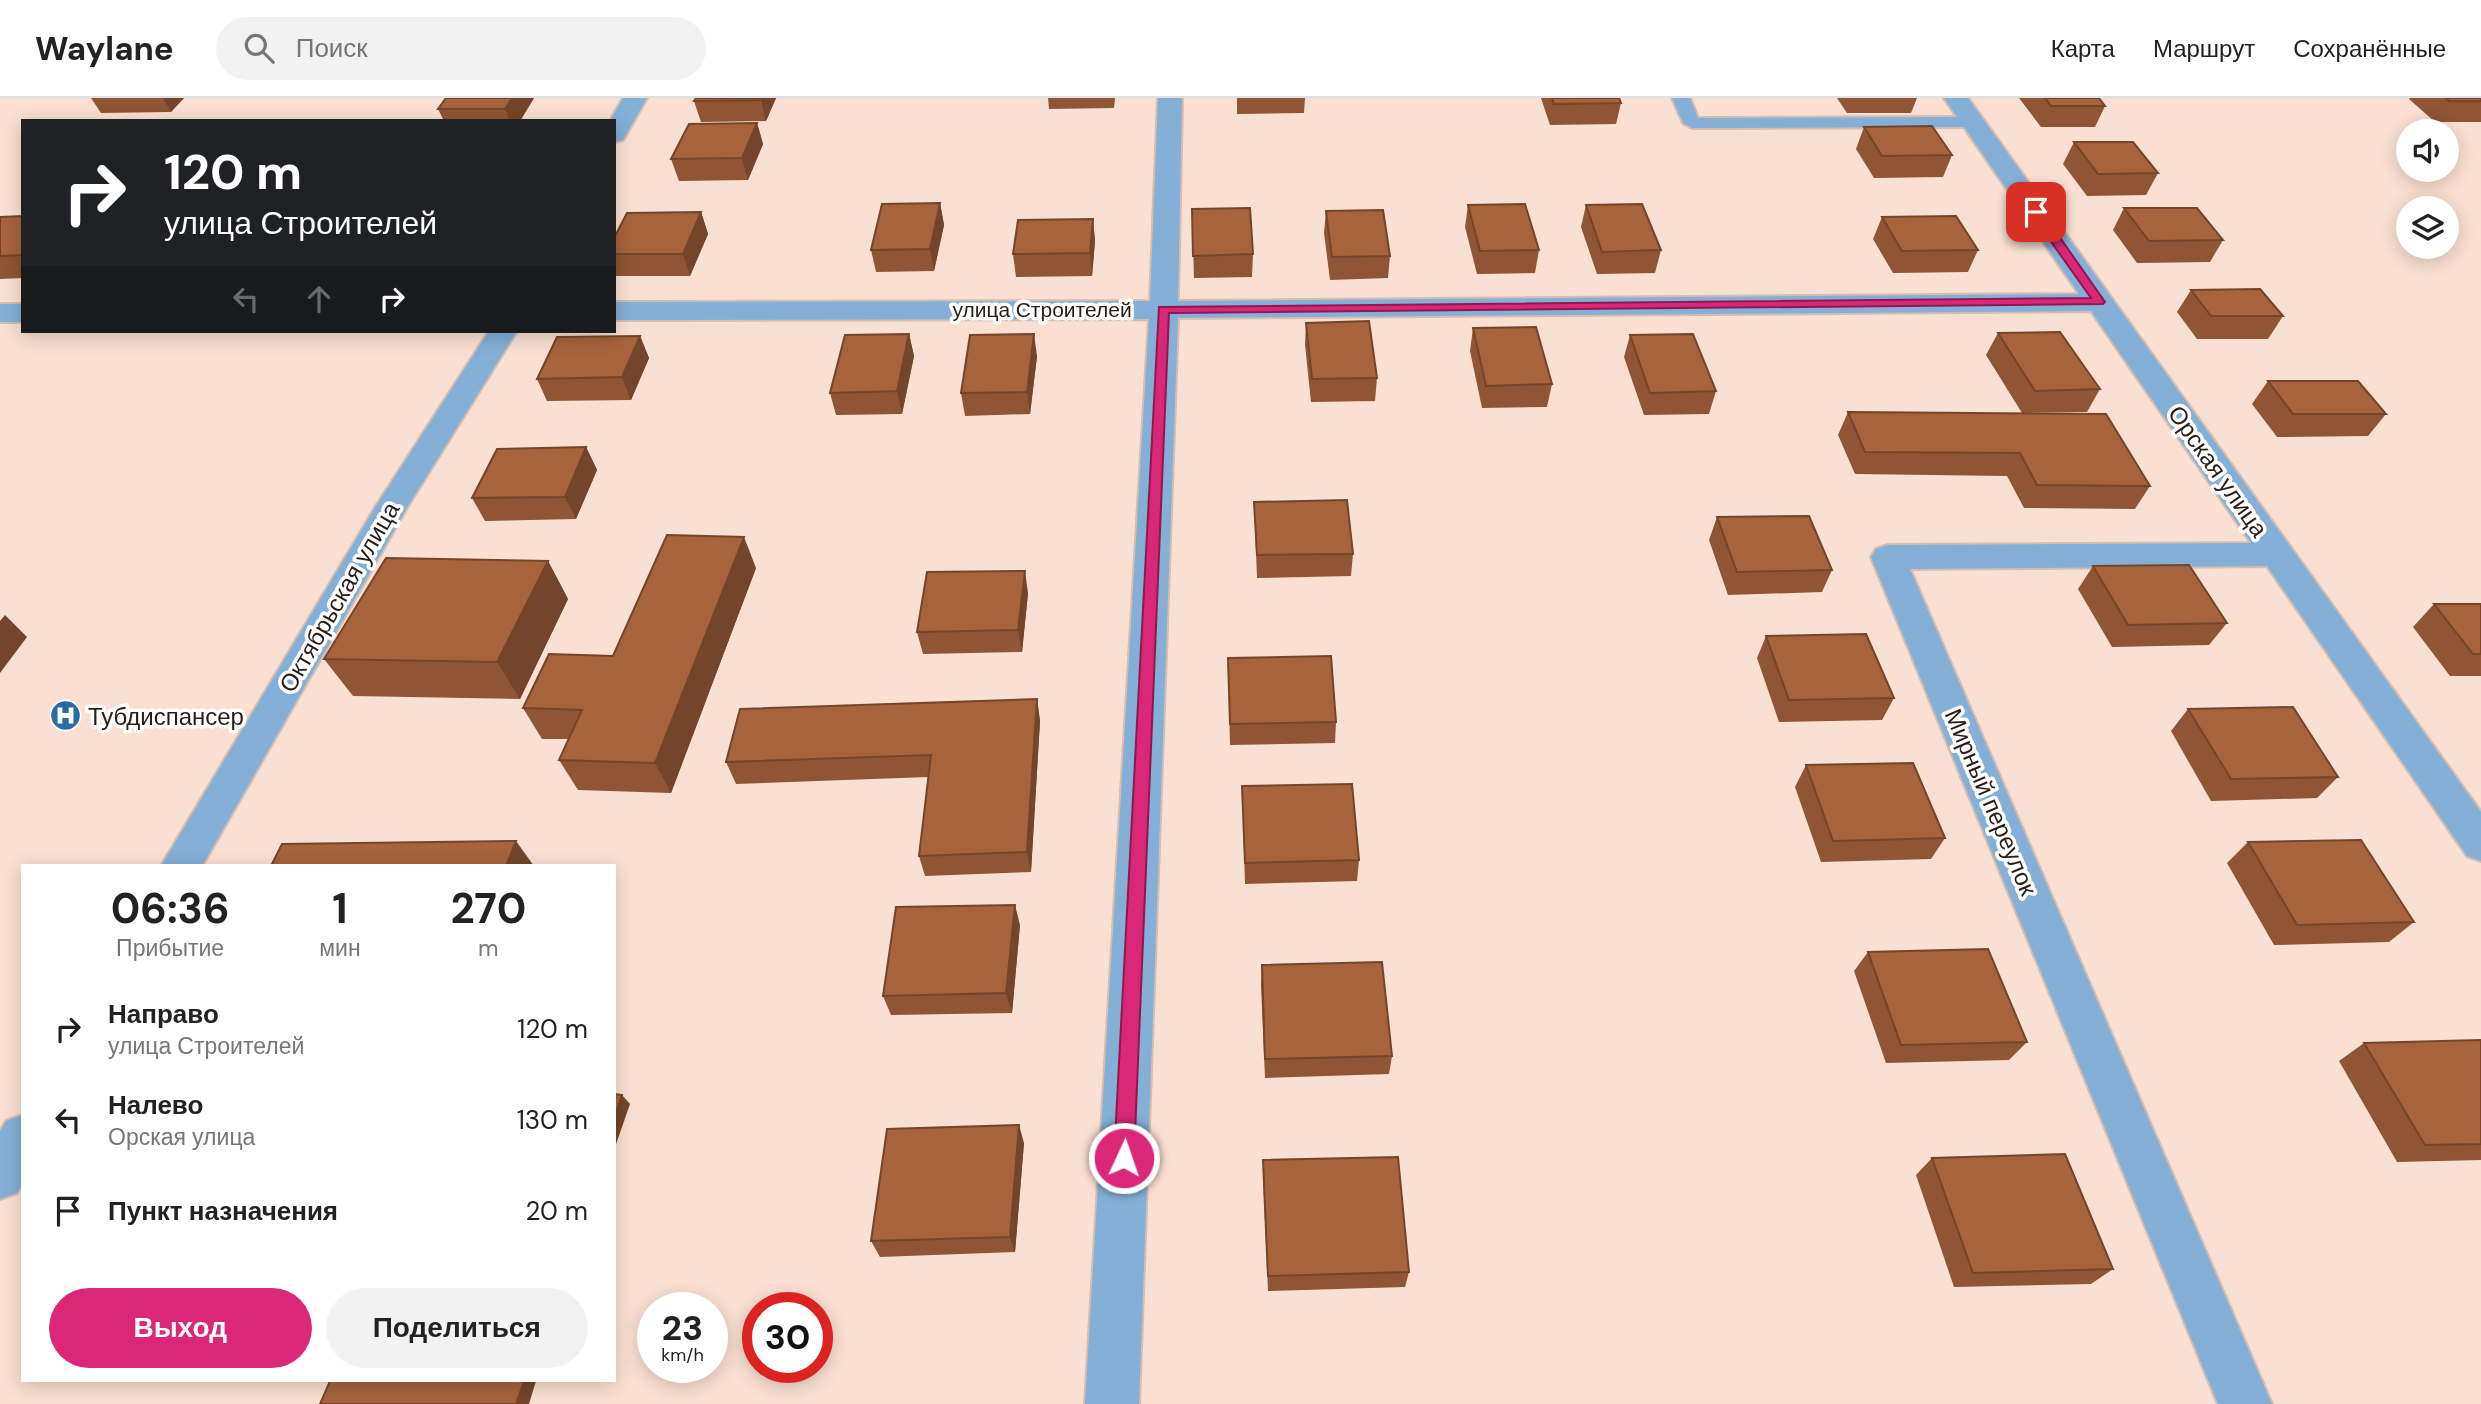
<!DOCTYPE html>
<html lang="ru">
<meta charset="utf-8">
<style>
:root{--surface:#fff;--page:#f2f2f2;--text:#222;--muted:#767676;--line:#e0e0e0;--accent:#db2777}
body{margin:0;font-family:"DM Sans",sans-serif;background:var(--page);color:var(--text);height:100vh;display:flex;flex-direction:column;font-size:26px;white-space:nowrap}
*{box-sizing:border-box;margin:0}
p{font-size:23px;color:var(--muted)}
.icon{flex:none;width:38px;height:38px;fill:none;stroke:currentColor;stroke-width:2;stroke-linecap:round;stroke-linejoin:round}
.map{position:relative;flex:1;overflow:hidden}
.details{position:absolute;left:21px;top:766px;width:595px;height:518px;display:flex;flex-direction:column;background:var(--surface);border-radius:0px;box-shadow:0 4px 18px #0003}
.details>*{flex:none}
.hud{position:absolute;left:21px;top:21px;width:595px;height:214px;border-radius:0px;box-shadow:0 4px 18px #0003;background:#202124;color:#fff;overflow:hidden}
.buttons{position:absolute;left:2396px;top:21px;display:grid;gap:14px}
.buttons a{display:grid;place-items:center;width:63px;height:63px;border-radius:50%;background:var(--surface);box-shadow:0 4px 18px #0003;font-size:35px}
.speed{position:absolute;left:637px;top:1194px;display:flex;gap:14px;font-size:35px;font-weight:700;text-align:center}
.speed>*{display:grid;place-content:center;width:91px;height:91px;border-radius:50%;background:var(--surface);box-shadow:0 4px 18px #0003;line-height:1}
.speed small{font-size:18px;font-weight:400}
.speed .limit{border:10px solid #d22;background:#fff;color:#111}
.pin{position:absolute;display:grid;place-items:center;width:60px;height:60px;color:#fff;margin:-30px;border-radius:14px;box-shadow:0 4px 10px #0006}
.me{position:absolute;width:77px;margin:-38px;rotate:3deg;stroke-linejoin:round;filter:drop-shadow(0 0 5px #0008)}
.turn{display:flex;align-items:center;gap:24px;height:147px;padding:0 28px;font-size:32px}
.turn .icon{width:91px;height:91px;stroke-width:2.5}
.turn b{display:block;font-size:49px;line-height:60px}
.lanes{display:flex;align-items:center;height:66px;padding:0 28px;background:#0003;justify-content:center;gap:35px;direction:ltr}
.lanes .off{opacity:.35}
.eta{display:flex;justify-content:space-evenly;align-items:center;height:119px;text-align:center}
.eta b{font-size:42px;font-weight:700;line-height:49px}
.cta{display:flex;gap:14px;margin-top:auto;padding:14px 28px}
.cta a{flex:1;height:80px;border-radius:42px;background:var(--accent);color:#fff;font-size:28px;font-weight:700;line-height:80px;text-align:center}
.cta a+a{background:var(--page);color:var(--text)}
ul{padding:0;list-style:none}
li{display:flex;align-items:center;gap:21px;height:91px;padding:0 28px}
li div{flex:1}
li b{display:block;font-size:26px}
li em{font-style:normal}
header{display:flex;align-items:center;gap:42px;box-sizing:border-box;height:98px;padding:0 35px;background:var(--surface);border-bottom:2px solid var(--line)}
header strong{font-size:33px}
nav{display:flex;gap:38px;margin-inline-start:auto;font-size:24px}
.search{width:490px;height:63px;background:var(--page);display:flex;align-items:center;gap:18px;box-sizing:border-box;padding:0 24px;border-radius:38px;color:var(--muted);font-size:26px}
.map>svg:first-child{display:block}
</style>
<header>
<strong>Waylane</strong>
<div class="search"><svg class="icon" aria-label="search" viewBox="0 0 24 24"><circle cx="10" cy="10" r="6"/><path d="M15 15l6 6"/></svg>Поиск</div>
<nav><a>Карта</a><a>Маршрут</a><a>Сохранённые</a></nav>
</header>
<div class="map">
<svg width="2481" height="1306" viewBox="0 0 2481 1306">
<rect width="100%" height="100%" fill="#fae0d2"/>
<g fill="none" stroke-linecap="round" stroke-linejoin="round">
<defs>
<path id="lane" d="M1672 0H1690L1698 20 1972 19 1981 24 1972 29 1692 30 1683 25Z"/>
<path id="street" d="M623 0H647L623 42 614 44V23H610Z
M1158 0H1182L1178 203 2079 196 1944 0H1968L2481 714V763L2467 758 2267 468 1910 471 2272 1306H2218L1871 459 1876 451 1888 447 2251 445 2091 213 1178 220 1139 1306H1085L1149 221 614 222V204L1150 203Z
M0 206H23V224H0Z
M489 233H517L408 408 202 768H161L376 408Z
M23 1017V1085L17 1095 0 1101V1033L6 1023Z"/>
</defs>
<!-- lane casing -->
<use href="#lane" stroke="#d4bdb1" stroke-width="4"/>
<!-- street casing -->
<use href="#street" stroke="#d4bdb1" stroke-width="4"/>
<!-- lane -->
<use href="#lane" fill="#84afd6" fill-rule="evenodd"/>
<!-- street -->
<use href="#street" fill="#84afd6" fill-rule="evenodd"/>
</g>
<!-- wall -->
<path fill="#8f5534" d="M91 0H184L171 14 101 15Z
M534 0 520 23H444L438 11Z
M776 0 766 23 701 24 694 3Z
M1048 0H1115L1114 10 1049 11Z
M1237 0H1305L1304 15 1237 16Z
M1541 0H1619L1621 5 1616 26 1550 27Z
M1837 0H1917L1911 15H1847Z
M2019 0H2099L2105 8 2095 29H2041Z
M2410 0H2481V24H2435L2409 1Z
M757 25 763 46 748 82 679 83 671 61Z
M1864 29 1952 57 1943 79 1874 80 1856 51Z
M2074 44 2158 75 2146 97 2087 98 2063 66Z
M940 105 944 127 934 173 876 174 871 152Z
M1468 107 1539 152 1535 175 1477 176 1465 129Z
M1586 107 1661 152 1655 175 1597 176 1581 129Z
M2124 110 2223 142 2210 164 2137 165 2113 132Z
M1192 111 1253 156 1252 179 1194 180Z
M1326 113 1390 158 1388 180 1330 182 1324 135Z
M701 114 708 136 690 178H615L614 140Z
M23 118V180L0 181V119Z
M1882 119 1978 152 1968 174 1893 175 1873 141Z
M1093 121 1095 143 1092 178 1016 179 1013 156Z
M2191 192 2283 218 2268 241H2197L2177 214Z
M1306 225 1377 280 1375 303 1311 304 1305 247Z
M1473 230 1552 286 1547 309 1482 310 1470 253Z
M1998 235 2100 291 2087 314 2022 315 1986 257Z
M909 236 914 258 902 316 836 317 830 295Z
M1630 237 1716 293 1709 316 1644 317 1624 259Z
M640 238 649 260 631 302 547 303 537 281Z
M1037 258 1030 316 965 318 961 295Z
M2268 283 2386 316 2368 338 2277 339 2252 306Z
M1848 314 2106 316 2150 388 2135 411 2024 410 2007 378 1855 376 1838 337Z
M586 349 597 372 576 421 485 423 472 400Z
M1254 404 1353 456 1351 478 1257 480Z
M1717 419 1832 472 1822 494 1728 497 1709 442Z
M548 463 568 501 520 601 353 598 324 561Z
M2093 468 2227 525 2209 547 2112 549 2078 491Z
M756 470 671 695 578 692 559 662 568 641H542L523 610 613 558Z
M1028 495 1022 554 923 556 917 534Z
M2434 506H2481V578H2450L2413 529Z
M1766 538 1894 600 1882 622 1779 624 1757 560Z
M1228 560 1336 624 1335 645 1230 647Z
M1037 601 1040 623 1031 774 925 778 919 758 928 679 736 686 726 664Z
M2188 611 2338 679 2317 700 2211 703 2171 633Z
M1806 667 1945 740 1931 761 1821 764 1795 689Z
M1242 688 1359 762 1357 783 1245 786Z
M2248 744 2414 824 2389 844 2274 847 2227 765Z
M1020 827 1012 915 891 917 883 898Z
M1868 854 2027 944 2009 962 1886 965 1854 873Z
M1262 867 1392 958 1389 976 1265 980 1261 887Z
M2481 942V1062L2397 1064 2339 963 2364 945Z
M1024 1045 1015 1154 880 1159 871 1143Z
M1932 1060 2113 1171 2091 1186 1954 1189 1916 1077Z
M1263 1062 1409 1174 1405 1189 1268 1193 1263 1079Z"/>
<!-- shaded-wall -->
<path fill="#74452a" d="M163 0H184L171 14Z
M512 0H534L520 23H510L505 11Z
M762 0H776L766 23 761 2Z
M757 25 763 46 748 82 742 60Z
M940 105 944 127 934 173 930 151Z
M701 114 708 136 690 178 683 156Z
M1093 121 1095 143 1092 178 1090 155Z
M909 236 914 258 902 316 897 293Z
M1034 236 1037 258 1030 316 1027 294Z
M640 238 649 260 631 302 622 279Z
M586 349 597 372 576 421 565 399Z
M744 439 756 470 671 695 655 665Z
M548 463 568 501 520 601 497 564Z
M1025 473 1028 495 1022 554 1018 532Z
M5 517 27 539 0 575V523Z
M1037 601 1040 623 1031 774 1027 754Z
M516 743 534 768H506Z
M1015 807 1020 827 1012 915 1006 895Z
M622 997 630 1006 614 1052V1020Z
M1019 1027 1024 1045 1015 1154 1010 1139Z
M524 1283H536L529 1306H516Z"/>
<!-- building -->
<path fill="#a6633c" stroke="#74452a" stroke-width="2" d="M446 0H512L505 11H438Z
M696 0H762L761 2 694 3Z
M1552 0H1619L1621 5 1554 6Z
M2045 0H2099L2105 8H2051Z
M2446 0H2481V3H2449Z
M757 25 742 60 671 61 689 26Z
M1932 28 1952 57 1882 58 1864 29Z
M2074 44H2133L2158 75 2098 76Z
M940 105 930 151 871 152 882 106Z
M1525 106 1539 152 1480 153 1468 107Z
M1642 106 1661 152 1602 154 1586 107Z
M1250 110 1253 156 1193 158 1192 111Z
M2124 110H2197L2223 142 2149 143Z
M1383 112 1390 158 1332 159 1326 113Z
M701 114 683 156H614V140L627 115Z
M23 118V157L0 158V119Z
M1956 118 1978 152 1902 153 1882 119Z
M1093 121 1090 155 1013 156 1018 122Z
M2260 191 2283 218H2211L2191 192Z
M1369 223 1377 280 1312 281 1306 225Z
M1536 229 1552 286 1486 288 1473 230Z
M2060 234 2100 291 2035 293 1998 235Z
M909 236 897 293 830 295 845 237Z
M1034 236 1027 294 961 295 970 237Z
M1693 236 1716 293 1650 295 1630 237Z
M640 238 622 279 537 281 557 239Z
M2268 283H2358L2386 316H2293Z
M1848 314 2106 316 2150 388 2037 387 2020 355 1865 354Z
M586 349 565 399 472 400 497 351Z
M1347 402 1353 456 1257 457 1254 404Z
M1809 418 1832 472 1737 474 1717 419Z
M667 437 744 439 655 665 559 662 582 612 523 610 549 556 613 558Z
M386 460 548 463 497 564 324 561Z
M2189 467 2227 525 2128 527 2093 468Z
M1025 473 1018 532 917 534 927 474Z
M2434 506H2481V556H2473Z
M1866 536 1894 600 1789 602 1766 538Z
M1331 558 1336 624 1230 626 1228 560Z
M1037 601 1027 754 919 758 931 657 726 664 740 611Z
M2293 609 2338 679 2231 681 2188 611Z
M1913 665 1945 740 1833 743 1806 667Z
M1352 686 1359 762 1245 765 1242 688Z
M2361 742 2414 824 2297 827 2248 744Z
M516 743 506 768H271L282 746Z
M1015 807 1006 895 883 898 896 809Z
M1988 851 2027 944 1901 947 1868 854Z
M1382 864 1392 958 1265 961 1262 867Z
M2481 942V1046L2425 1047 2364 945Z
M614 996 622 997 614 1020Z
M1019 1027 1010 1139 871 1143 887 1031Z
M2065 1056 2113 1171 1973 1175 1932 1060Z
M1398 1059 1409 1174 1268 1178 1263 1062Z
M330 1283H524L516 1306H320Z"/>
<!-- route -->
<path fill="#db2777" stroke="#8e194d" stroke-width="2" d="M2032 111H2040L2105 204 2103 206 1169 215 1134 1060 1131 1067 1124 1069 1117 1067 1114 1060 1159 209 2091 200 2030 114Z"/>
<!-- icons -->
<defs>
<symbol id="hospital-disc" viewBox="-11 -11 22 22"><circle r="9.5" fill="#286ca1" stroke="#fff"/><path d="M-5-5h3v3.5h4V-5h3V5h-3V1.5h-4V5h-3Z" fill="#fff"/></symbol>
</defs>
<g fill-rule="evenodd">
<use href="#hospital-disc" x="48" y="600" width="35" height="35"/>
</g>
<g text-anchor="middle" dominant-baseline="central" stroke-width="7" stroke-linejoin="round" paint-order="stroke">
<!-- far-street labels -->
<g font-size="21" fill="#271e19" stroke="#fff">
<text x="1042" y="212">улица Строителей</text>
</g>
<!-- street labels -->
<g font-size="24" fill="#271e19" stroke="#fff">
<text transform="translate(2218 373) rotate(55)">Орская улица</text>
<text transform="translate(339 499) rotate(-60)">Октябрьская улица</text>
<text transform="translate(1991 704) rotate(67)">Мирный переулок</text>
</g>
<!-- poi labels -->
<g font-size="24" fill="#271e19" stroke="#fff" text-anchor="start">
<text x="88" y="618">Тубдиспансер</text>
</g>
</g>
</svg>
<div class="buttons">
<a><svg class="icon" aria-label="sound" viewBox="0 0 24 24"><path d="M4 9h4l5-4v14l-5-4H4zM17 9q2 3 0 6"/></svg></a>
<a><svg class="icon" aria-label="layers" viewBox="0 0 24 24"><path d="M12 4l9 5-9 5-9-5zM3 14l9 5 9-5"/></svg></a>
</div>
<div class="speed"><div>23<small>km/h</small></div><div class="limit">30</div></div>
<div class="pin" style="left:2036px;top:114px;background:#d93025"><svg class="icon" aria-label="arrive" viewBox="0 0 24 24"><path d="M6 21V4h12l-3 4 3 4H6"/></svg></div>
<svg class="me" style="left:1124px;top:1060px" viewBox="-20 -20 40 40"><circle r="17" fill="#db2777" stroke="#fff" stroke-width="3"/><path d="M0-11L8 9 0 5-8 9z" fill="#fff"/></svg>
<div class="hud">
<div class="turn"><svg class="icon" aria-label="right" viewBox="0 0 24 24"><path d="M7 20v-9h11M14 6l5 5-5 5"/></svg><div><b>120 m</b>улица Строителей</div></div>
<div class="lanes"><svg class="icon off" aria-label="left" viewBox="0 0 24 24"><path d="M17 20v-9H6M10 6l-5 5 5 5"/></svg><svg class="icon off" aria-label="ahead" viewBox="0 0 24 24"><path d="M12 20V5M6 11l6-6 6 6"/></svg><svg class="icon" aria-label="right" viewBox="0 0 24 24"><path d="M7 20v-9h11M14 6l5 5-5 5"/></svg></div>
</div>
<section class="details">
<div class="eta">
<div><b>06:36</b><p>Прибытие</p></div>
<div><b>1</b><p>мин</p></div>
<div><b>270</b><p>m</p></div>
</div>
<ul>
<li><svg class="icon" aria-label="right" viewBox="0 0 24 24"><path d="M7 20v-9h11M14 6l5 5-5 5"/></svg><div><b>Направо</b><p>улица Строителей</p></div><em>120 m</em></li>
<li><svg class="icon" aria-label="left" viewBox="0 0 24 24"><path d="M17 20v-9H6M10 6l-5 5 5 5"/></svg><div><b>Налево</b><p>Орская улица</p></div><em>130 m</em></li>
<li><svg class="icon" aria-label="arrive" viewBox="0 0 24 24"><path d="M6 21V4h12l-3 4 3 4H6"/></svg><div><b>Пункт назначения</b></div><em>20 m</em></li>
</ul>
<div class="cta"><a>Выход</a><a>Поделиться</a></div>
</section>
</div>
